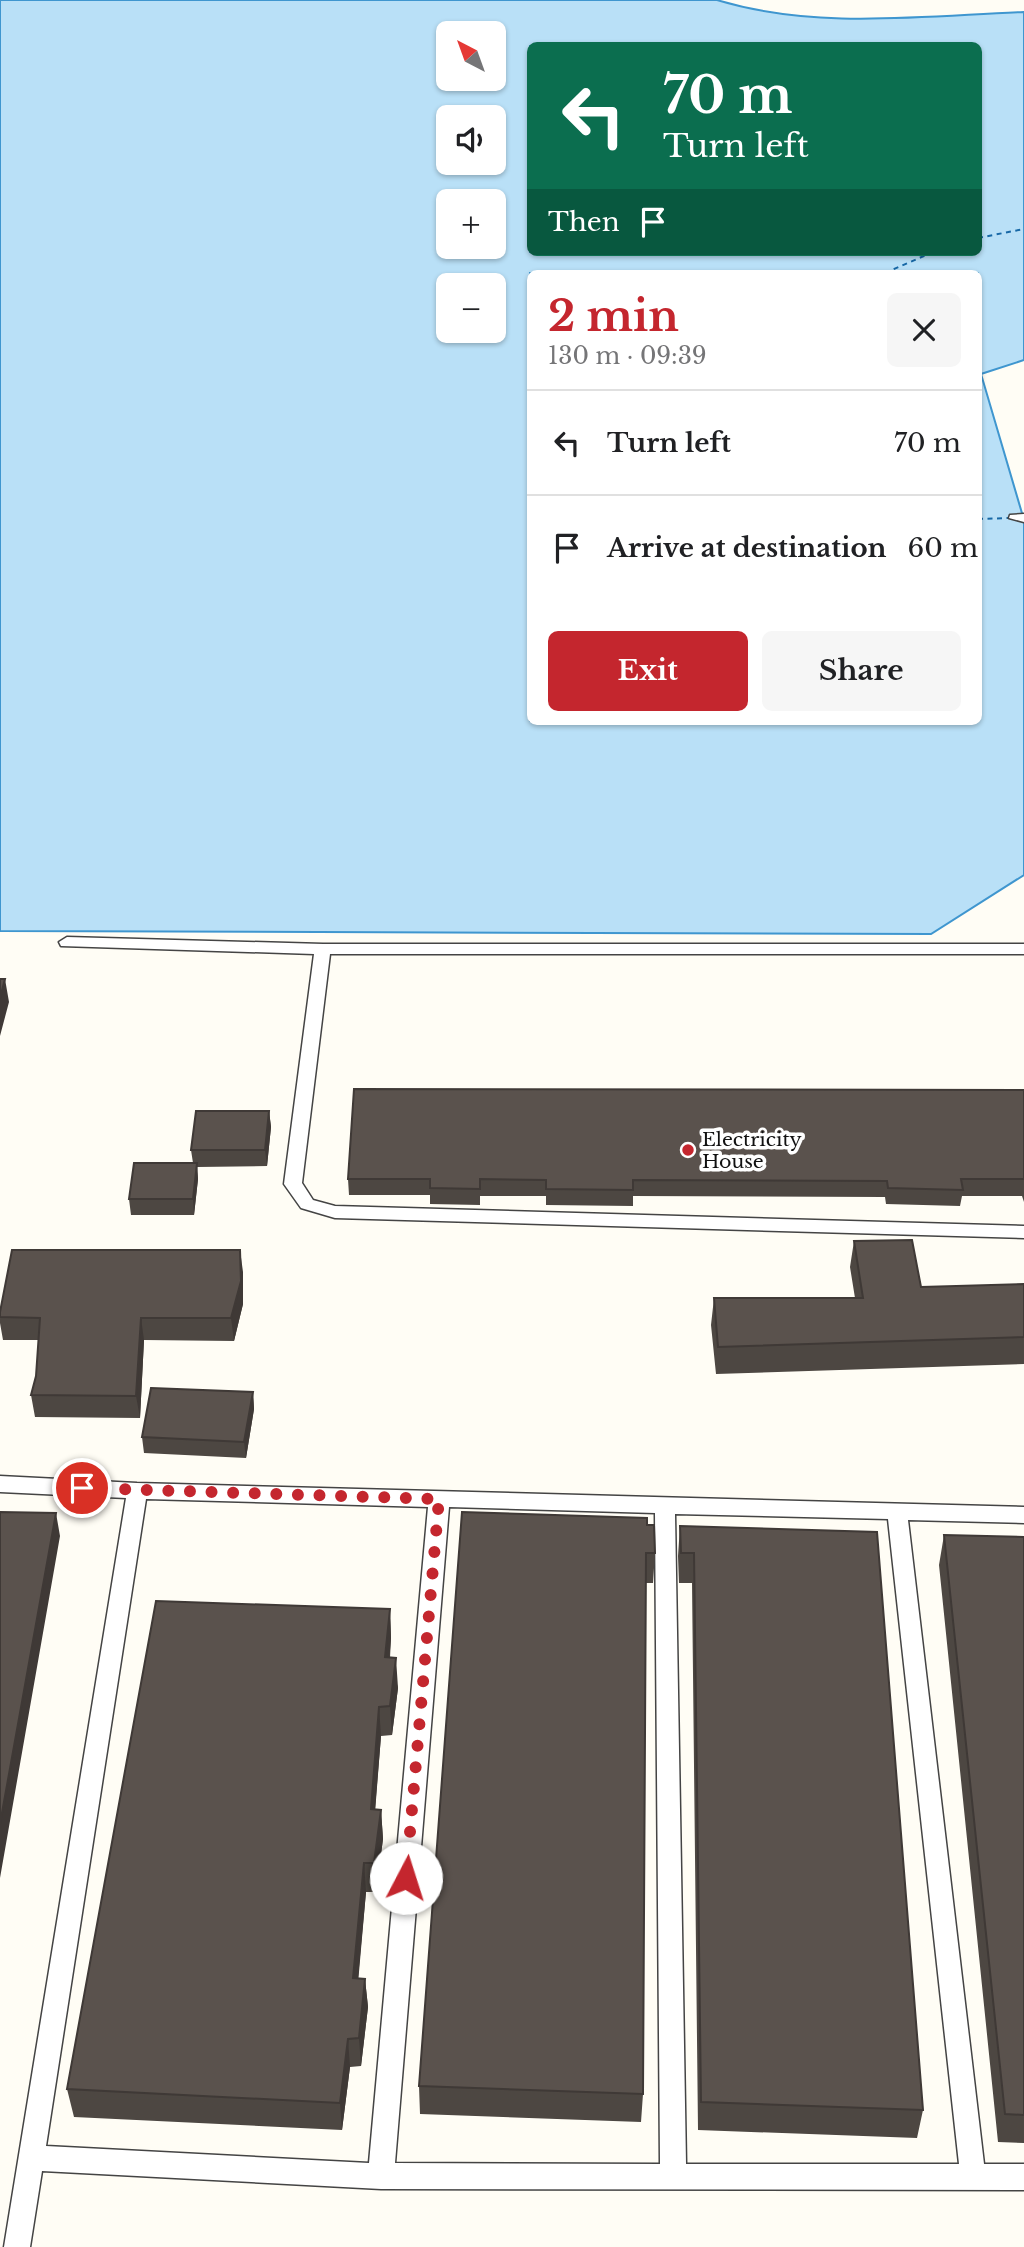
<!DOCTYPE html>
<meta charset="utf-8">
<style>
:root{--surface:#fff;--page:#f6f6f6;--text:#202124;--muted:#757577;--line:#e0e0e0;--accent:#c4262e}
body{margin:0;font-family:"Libre Baskerville",serif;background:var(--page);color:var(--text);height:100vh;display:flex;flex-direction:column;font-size:26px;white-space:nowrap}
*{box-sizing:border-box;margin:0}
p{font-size:23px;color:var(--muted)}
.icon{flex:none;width:38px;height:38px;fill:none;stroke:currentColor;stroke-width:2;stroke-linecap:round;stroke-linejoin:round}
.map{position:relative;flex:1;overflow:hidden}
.details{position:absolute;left:527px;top:270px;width:455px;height:455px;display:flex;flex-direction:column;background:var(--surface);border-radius:10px;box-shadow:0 2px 5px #0004}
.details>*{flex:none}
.top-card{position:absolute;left:527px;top:42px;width:455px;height:214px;border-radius:10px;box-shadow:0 2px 5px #0004;background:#0b6e4f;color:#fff;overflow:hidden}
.needle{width:46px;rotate:319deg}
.fabs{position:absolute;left:436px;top:21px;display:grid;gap:14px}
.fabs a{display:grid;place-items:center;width:70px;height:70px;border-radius:10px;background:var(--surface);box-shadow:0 2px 5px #0004;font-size:35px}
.pin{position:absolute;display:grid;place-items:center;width:60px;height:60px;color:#fff;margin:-30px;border:4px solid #fff;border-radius:50%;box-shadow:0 2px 7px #0007}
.me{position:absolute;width:77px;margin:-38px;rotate:5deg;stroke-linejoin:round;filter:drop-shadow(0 0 5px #0008)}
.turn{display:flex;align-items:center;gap:24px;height:147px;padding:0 21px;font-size:32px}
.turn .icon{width:91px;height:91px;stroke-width:2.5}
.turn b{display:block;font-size:49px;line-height:60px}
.then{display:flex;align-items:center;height:66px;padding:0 21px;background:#0003;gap:14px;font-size:26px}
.round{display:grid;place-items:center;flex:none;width:74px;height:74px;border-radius:10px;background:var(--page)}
.summary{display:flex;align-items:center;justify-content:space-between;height:119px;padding:0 21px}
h1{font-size:42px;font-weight:700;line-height:52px;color:var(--accent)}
.cta{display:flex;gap:14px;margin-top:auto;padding:14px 21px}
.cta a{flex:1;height:80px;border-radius:10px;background:var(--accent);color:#fff;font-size:28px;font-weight:700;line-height:80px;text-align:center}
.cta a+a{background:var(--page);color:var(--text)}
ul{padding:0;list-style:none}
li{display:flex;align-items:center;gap:21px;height:105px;padding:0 21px;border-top:2px solid var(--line)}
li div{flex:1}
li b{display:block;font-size:26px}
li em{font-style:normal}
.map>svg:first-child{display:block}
</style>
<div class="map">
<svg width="1024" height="2247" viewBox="0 0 1024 2247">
<rect width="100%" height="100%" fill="#fffdf5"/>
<!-- water -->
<path fill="#b9e0f7" stroke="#3f96cf" stroke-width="2" fill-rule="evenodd" d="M0 0H717C816 30 923 16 1024 12V360L981 374 1024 520V875L931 934 0 931ZM448 33H494V79H448ZM530 46H978V252H530ZM448 117H494V163H448ZM448 201H494V247H448ZM530 273H978V721H530ZM448 285H494V331H448Z"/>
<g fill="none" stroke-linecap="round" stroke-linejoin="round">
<!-- ferry -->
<path stroke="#1768a6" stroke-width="2" stroke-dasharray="5 4.5" stroke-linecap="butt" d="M978 238 1024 229
M885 273 933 252
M978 519 1010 518"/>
<defs>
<path id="service" d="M1024 514V522L1009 518 1010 515Z
M67 937 323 944H1024V954H330L302 1183 313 1200 335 1206 1024 1226V1238L335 1218 301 1208 284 1184 314 954 61 946 59 942Z
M0 1476 137 1483 1024 1507V1523L908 1520 984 2164H1024V2190L381 2189 42 2171 30 2247H4L126 1498 0 1492ZM146 1499 428 1507 369 2163 46 2146ZM449 1507 655 1513 660 2164 395 2163ZM675 1514 888 1519 959 2164H686Z"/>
</defs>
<!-- service casing -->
<use href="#service" stroke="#444" stroke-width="3"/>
<!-- service -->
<use href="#service" fill="#fff" fill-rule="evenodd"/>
</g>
<!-- wall -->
<path fill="#4d4742" d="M1024 1090V1202L1022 1196H962L960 1206 886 1204 885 1197 633 1196V1206L546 1205V1196H480V1205L430 1204V1195H349L348 1179Z
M269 1111 271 1127 267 1166 197 1167 198 1179 194 1215H131L129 1199 193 1163 191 1150Z
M854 1241 921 1287 1024 1284V1364L716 1374 711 1325 714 1298H855L850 1267Z
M243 1272V1304L234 1341 144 1340 140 1418 35 1417 31 1395 36 1376 39 1340H3L0 1323V1312Z
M253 1392 254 1409 246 1458 144 1453 142 1437Z
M647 1525 655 1553 653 1583H646L643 2094 641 2122 420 2114 419 2086Z
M680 1526 877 1532 923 2110 917 2138 698 2130 692 1583H679L678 1556Z
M944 1535 1024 1537V2143L998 2142 939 1565Z
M390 1609 391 1638 390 1658 398 1688 392 1735 381 1736 375 1809 381 1810 383 1839 376 1892H366L358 1978 365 1979 368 2007 361 2066 350 2067 342 2130 74 2117 67 2089Z"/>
<!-- shaded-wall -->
<path fill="#3f3936" d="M5 979 9 1002 0 1036V998Z
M269 1111 271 1127 267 1166 265 1150Z
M197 1163 198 1179 194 1215 193 1199Z
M240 1250 243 1272V1304L234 1341 231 1318Z
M141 1318 144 1340 140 1418 136 1396Z
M253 1392 254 1409 246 1458 244 1442Z
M56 1513 60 1536 0 1878V1824Z
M390 1609 391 1638 387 1687 385 1657Z
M396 1658 398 1688 392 1735 390 1706Z
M379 1707 381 1736 373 1838 371 1809Z
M381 1810 383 1839 376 1892 374 1863Z
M364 1863 366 1892 356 2006 353 1978Z
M365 1979 368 2007 361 2066 359 2038Z
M348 2039 350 2067 342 2130 340 2103Z"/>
<!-- building -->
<path fill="#5a524d" stroke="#3f3936" stroke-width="2" d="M0 979H5L0 998Z
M354 1089 1024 1090V1179H961L963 1190 888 1188 887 1181 633 1180V1190L546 1189V1180L480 1179V1189L430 1188V1179H348Z
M196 1111H269L265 1150H191Z
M134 1163H197L193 1199H129Z
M912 1240 921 1287 1024 1284V1337L718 1347 714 1298H863L854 1241Z
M12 1250H240L241 1281 231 1318H141L136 1396 31 1395 36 1376 40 1318 0 1317V1312Z
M151 1388 253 1392 244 1442 142 1437Z
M0 1512 56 1513 0 1824Z
M462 1512 647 1518V1525H654L655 1553H646L643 2094 419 2086Z
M680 1526 877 1532 923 2110 701 2102 694 1553H681Z
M944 1535 1024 1537V2115L1005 2114Z
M156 1601 390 1609 385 1657 396 1658 390 1706 379 1707 371 1809 381 1810 374 1863H364L353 1978 365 1979 359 2038 348 2039 340 2103 67 2089Z"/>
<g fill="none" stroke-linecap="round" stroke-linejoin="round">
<!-- route -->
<path stroke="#c4262e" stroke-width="12" stroke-dasharray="0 21.6" d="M82 1488 439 1499 406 1878"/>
</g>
<!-- markers -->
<circle fill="#c4262e" stroke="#fff" stroke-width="2.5" cx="688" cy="1150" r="7"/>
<g text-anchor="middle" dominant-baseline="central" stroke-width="7" stroke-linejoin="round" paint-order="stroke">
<!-- poi labels -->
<g font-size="19" fill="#111" stroke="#fff" text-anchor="start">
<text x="702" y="1139">Electricity<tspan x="702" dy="22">House</tspan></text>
</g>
</g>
</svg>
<div class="fabs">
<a><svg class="needle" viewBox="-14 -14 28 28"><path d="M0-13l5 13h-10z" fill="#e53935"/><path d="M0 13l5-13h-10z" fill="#757577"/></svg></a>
<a><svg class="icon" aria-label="sound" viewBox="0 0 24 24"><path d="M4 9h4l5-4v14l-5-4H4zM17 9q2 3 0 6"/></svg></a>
<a>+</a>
<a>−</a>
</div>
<div class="pin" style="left:82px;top:1488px;background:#d93025"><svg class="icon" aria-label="arrive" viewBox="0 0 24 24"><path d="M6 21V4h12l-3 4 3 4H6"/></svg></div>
<svg class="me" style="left:406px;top:1878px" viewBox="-20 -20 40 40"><circle r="19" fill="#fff"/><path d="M0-13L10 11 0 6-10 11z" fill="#c4262e"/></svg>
<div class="top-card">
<div class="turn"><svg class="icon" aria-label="left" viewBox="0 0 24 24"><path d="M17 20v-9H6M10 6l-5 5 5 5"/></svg><div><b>70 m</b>Turn left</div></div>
<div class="then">Then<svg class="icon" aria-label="arrive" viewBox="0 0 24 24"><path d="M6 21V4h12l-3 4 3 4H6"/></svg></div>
</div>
<section class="details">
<div class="summary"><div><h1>2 min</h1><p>130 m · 09:39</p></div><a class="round"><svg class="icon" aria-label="close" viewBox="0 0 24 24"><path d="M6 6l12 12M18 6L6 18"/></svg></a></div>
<ul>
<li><svg class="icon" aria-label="left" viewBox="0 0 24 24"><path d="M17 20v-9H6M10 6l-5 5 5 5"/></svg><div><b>Turn left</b></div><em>70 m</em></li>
<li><svg class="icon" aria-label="arrive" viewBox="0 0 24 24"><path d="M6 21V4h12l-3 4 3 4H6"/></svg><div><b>Arrive at destination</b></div><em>60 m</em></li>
</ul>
<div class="cta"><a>Exit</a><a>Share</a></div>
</section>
</div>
